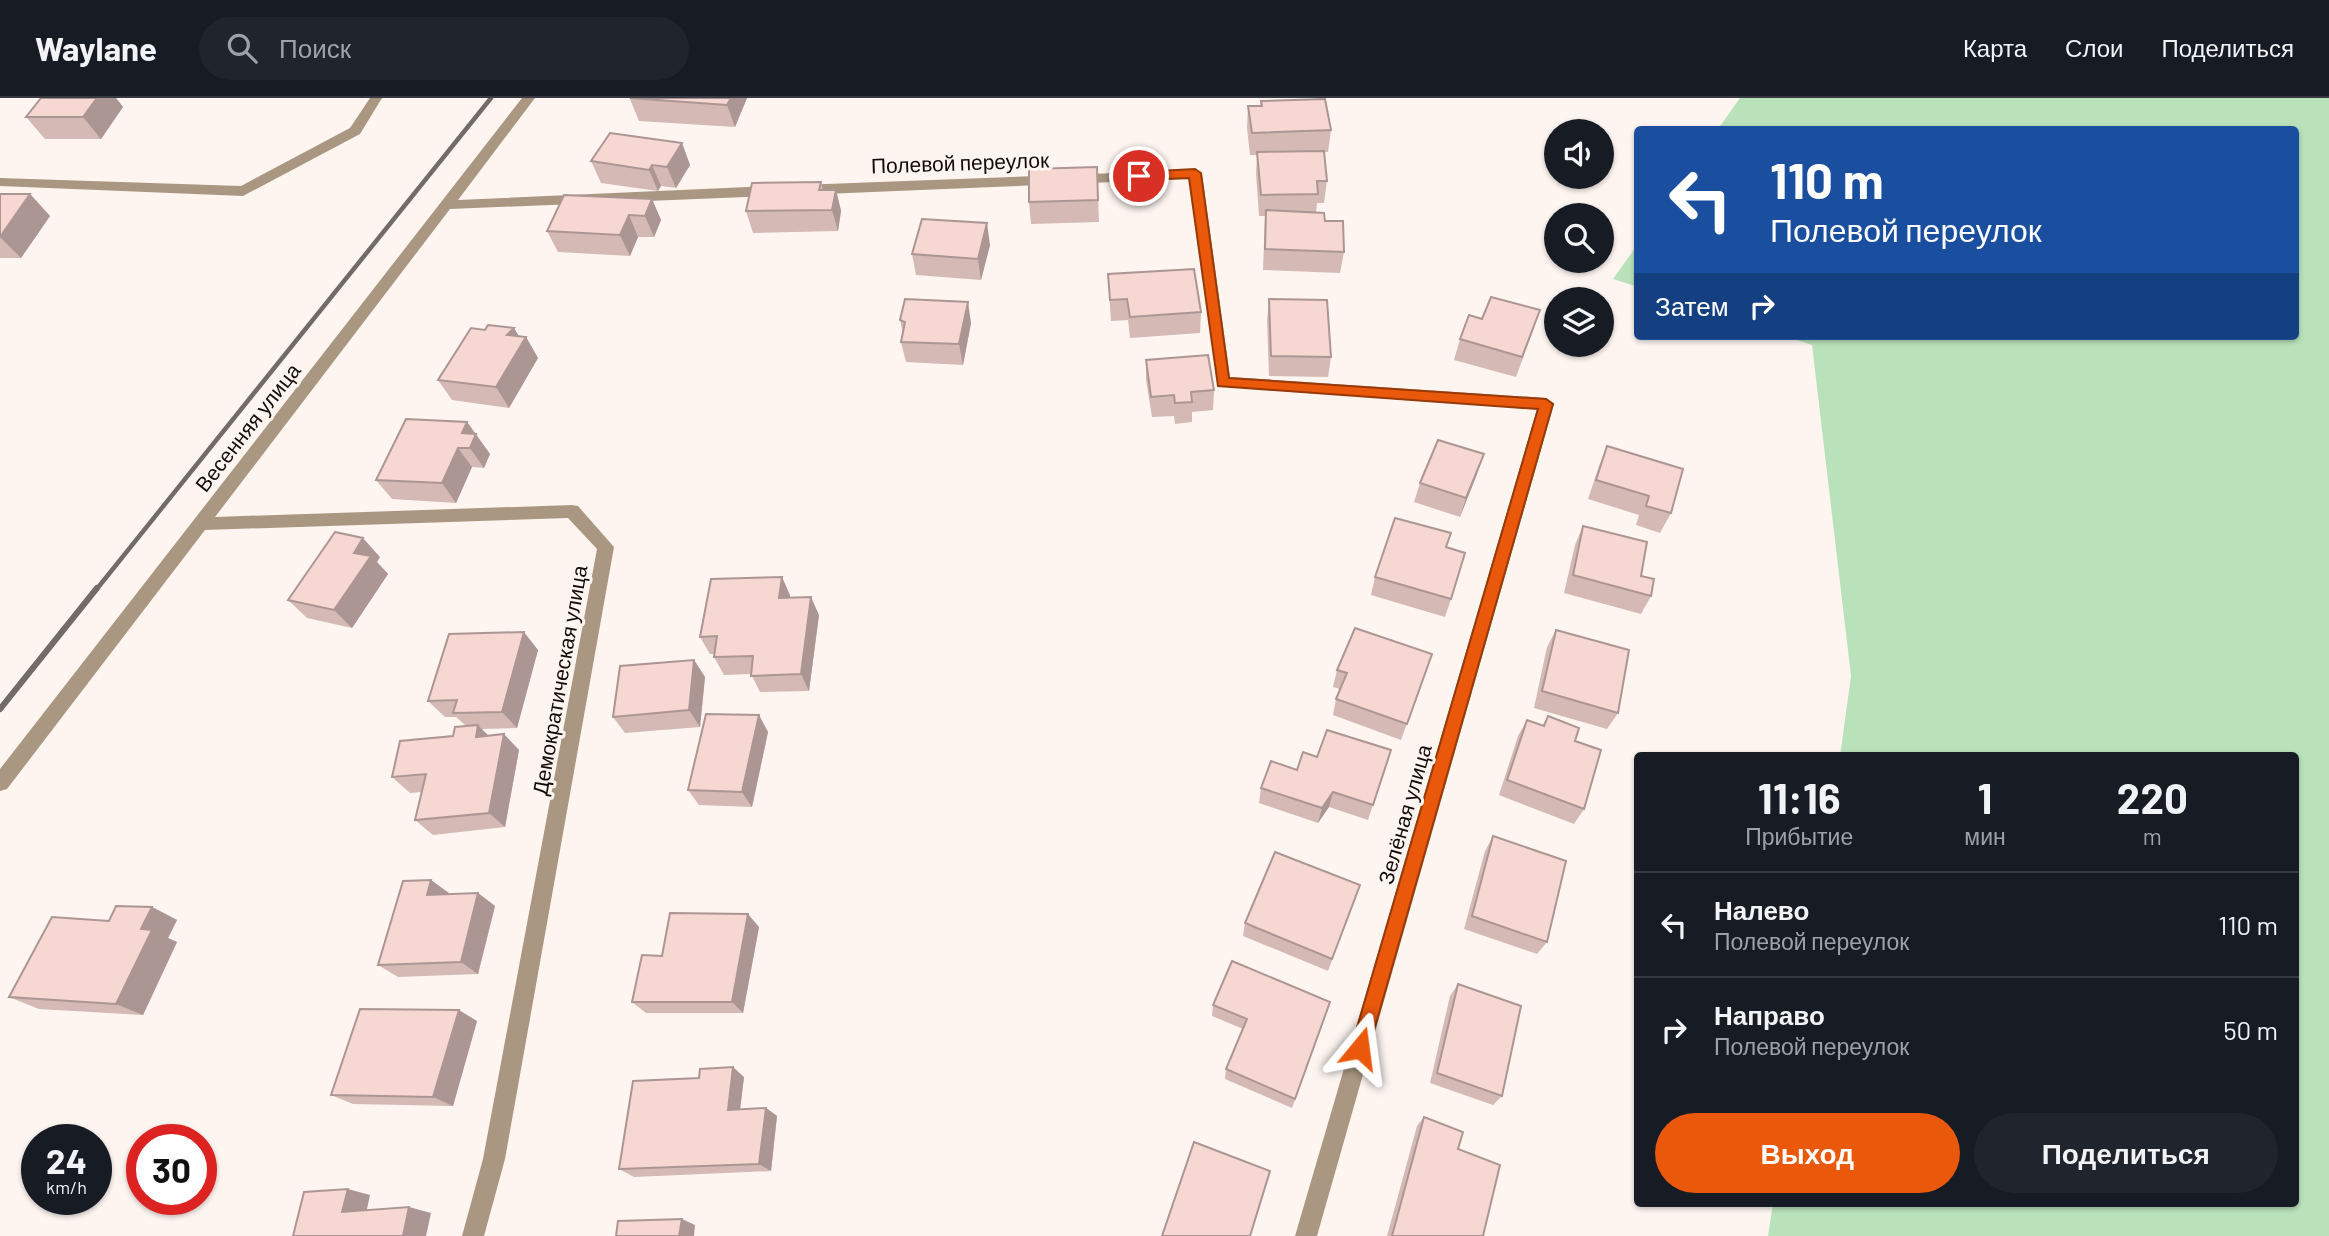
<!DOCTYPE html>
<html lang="ru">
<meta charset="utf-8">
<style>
:root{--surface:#171b24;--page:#20242c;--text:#f1f3f6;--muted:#9ea1a6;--line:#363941;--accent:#ea580c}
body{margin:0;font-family:Barlow,sans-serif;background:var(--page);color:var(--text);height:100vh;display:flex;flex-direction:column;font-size:26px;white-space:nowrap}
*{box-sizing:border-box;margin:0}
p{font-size:23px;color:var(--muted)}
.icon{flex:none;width:38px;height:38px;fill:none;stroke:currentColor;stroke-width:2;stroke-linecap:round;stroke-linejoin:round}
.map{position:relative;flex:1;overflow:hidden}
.side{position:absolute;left:1634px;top:654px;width:665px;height:455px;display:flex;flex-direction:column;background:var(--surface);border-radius:7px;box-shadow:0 2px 5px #0004}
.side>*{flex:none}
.guide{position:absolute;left:1634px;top:28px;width:665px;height:214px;border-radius:7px;box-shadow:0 2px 5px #0004;background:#1a4fa0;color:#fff;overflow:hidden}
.controls{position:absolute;left:1544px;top:21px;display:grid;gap:14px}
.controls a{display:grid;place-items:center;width:70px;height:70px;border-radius:50%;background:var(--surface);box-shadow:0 2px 5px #0004;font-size:35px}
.speed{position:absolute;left:21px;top:1026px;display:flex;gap:14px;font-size:35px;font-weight:700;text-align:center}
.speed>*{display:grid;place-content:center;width:91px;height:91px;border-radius:50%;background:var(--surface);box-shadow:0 2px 5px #0004;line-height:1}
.speed small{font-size:18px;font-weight:400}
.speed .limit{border:10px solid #d22;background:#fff;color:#111}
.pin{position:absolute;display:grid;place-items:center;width:60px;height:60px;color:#fff;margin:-30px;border:4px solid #fff;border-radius:50%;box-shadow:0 2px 7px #0007}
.me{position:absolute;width:77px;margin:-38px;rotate:16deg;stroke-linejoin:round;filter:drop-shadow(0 0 5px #0008)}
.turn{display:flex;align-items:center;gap:24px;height:147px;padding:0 21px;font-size:32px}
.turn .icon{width:91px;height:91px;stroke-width:2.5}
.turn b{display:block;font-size:49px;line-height:60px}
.then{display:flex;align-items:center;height:66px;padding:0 21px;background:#0003;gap:14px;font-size:26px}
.eta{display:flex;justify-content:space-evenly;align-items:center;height:119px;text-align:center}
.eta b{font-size:42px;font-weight:700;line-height:49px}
.action{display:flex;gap:14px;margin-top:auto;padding:14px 21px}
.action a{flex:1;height:80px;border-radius:42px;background:var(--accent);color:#fff;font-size:28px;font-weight:700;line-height:80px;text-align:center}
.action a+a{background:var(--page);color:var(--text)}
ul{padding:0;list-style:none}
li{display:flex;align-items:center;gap:21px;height:105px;padding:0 21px;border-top:2px solid var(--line)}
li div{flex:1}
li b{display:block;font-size:26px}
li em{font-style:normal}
header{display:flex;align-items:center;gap:42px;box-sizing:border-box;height:98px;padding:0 35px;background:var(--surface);border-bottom:2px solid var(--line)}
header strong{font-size:33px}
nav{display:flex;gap:38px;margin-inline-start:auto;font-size:24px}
.search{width:490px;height:63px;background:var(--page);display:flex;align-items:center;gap:18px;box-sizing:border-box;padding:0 24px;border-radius:38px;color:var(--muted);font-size:26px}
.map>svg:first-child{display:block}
</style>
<header>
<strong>Waylane</strong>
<div class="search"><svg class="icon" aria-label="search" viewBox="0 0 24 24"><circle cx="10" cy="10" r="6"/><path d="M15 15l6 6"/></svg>Поиск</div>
<nav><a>Карта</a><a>Слои</a><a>Поделиться</a></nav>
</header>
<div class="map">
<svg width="2329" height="1138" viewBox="0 0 2329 1138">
<rect width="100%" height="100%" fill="#fef5f0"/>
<!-- green -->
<path fill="#b9e2ba" d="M1740 0H2329V1138H1768L1773 1106H2296V658H1840L1851 578 1812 247 1786 238H2296V32L1718 31Z
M1638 146V189L1613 181Z"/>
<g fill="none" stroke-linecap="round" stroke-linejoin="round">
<!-- minor -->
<path fill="#aa9781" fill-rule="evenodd" d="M370 0H382L360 36 243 98 0 88V80L241 88 350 30Z
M522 0H535L458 102 772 88 779 93 772 98 450 111 215 419 572 407 578 408 614 449 505 1061 484 1138H462L483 1061 597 451 568 420 205 432 7 691 0 693V671Z
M1195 72 1202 76 1230 279 1546 300 1554 306 1317 1138H1295L1537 311 1218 288 1189 81 800 97 793 92 800 87Z"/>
<!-- rail-far1 -->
<path stroke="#726b67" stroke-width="4.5" d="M96 492 491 0"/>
<!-- rail -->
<path stroke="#726b67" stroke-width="6" d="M0 611 97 490"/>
</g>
<!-- wall -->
<path fill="#d4b9b5" d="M41 0H116L123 9 101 41H45L26 19Z
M747 0 735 29 639 23 630 1Z
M1261 3 1331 32 1328 54H1324L1327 83 1324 105H1317L1316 114 1325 123 1344 154 1340 175 1263 172 1265 118H1259L1256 76 1257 57H1250L1247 30 1248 8H1260Z
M682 45 690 67 676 90 661 88 658 93 601 85 591 63Z
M1097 69 1099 124 1031 126 1029 104Z
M821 84 823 92H836L841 113 838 133 753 135 746 113Z
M0 96H30L50 118 21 160H0Z
M652 101 661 122 654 139H638L630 158 558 154 547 133Z
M990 147 981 182 916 177 912 156Z
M1108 176 1201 214 1200 235 1130 240 1128 222 1111 223Z
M1269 201 1331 259 1328 279 1269 278 1267 222Z
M900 222 971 225 963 267 906 264 901 244 903 236Z
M1533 233 1516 279 1454 262 1460 241Z
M519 238 526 239 538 260 509 310 452 302 438 282Z
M1146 262 1214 292 1213 312 1192 314V324L1175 326 1174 318 1152 319 1146 282Z
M467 324 490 356 484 370 472 369 456 405 392 401 376 382Z
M1607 348 1671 415 1660 435 1636 427 1639 417 1588 401 1599 368Z
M1477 376 1460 419 1414 404 1420 385Z
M1583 428 1641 478 1651 498 1641 516 1564 495 1575 447Z
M1446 449 1451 501 1445 519 1371 497 1375 479Z
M380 459 377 464 388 476 352 530 307 520 288 502Z
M790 497V500L819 517 809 593 760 594 751 576 724 577 714 559V556H710L700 539Z
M1556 532 1618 615 1607 631 1534 610 1547 549Z
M538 552 517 630 482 631 489 638 519 652 505 729 433 737 415 722 422 694 410 695 392 679 453 638 466 628 456 619H445L428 603Z
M1432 556 1401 642 1333 617 1336 601 1340 591 1333 589 1337 572Z
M694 562 705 579 700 629 625 635 613 619Z
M759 617 768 634 752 709 699 707 688 692Z
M1548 618 1575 643 1584 711 1574 726 1499 697 1518 638 1527 622 1543 627Z
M1391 652 1368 722 1329 709 1318 725 1259 705 1261 690 1297 672 1317 659Z
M1493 738 1547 844 1537 856 1464 831 1485 753Z
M1360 787 1328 873 1243 838 1245 825Z
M449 795 448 796 478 795 495 808 478 876 398 879 378 867Z
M152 809 177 822 168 840 177 844 143 917 39 911 9 899 109 823Z
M759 829 743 915H646L632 904 662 858Z
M1458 886 1502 998 1493 1007 1430 985 1450 898Z
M1330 904 1292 1010 1225 981 1226 971 1243 931 1212 918 1213 907Z
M477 923 453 1008 353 1006 331 997Z
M744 979 740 1011 766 1010 777 1018 771 1073 634 1079 619 1071Z
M1424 1019 1483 1138H1387L1417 1028Z"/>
<!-- shaded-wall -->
<path fill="#ac9693" d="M97 0H116L123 9 101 41 83 19Z
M731 0H747L735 29 727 7Z
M682 45 690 67 676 90 667 69Z
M652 67 661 88 658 93 649 72Z
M836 92 841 113 838 133 832 112Z
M30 96 50 118 21 160 0 139Z
M652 101 661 122 654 139 645 118Z
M629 117 638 139 630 158 620 137Z
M987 125 990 147 981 182 978 161Z
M968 204 971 225 963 267 959 246Z
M514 230 523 245 526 239 538 260 509 310 496 289 507 237Z
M467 324 490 356 484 370 470 350 462 335Z
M458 350 472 369 456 405 442 385Z
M1484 356 1477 376 1460 419 1466 400Z
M363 440 380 459 377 464 388 476 352 530 334 512 354 455Z
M782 479 790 497 787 518 779 500Z
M811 499 819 517 809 593 801 576Z
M524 534 538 552 517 630 502 614Z
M694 562 705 579 700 629 689 612Z
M759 617 768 634 752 709 742 694Z
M478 627 494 644 476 639Z
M504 636 519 652 505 729 489 715Z
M1333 694 1329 709 1318 725 1322 710Z
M431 782 449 795 445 810 427 797Z
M478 795 495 808 478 876 461 864Z
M152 809 177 822 168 840 177 844 143 917 116 906 141 831Z
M748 816 759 829 743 915 732 904Z
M459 912 477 923 453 1008 433 999Z
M733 969 744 979 739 1020 728 1012Z
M766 1010 777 1018 771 1073 759 1066Z
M348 1091 370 1097 365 1120 342 1114Z
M409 1109 431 1115 426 1138H403Z
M682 1121 695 1127 694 1138H679Z"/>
<!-- building -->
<path fill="#f6d7d2" stroke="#ac9693" stroke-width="2" d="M41 0H97L83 19H26Z
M630 0H731L727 7Z
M1325 1 1331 32 1252 35 1248 8H1262L1261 3Z
M610 35 682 45 667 69 652 67 649 72 591 63Z
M1324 53 1327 83H1317L1318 96 1261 97 1257 54Z
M1097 69 1098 102 1029 104V71Z
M821 84 819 92H836L832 112 746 113 752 85Z
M0 96H30L0 139Z
M564 97 652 101 645 118 629 117 620 137 547 133Z
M1266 112 1324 115 1325 123H1343L1344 154 1265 151Z
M922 121 987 125 978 161 912 156Z
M1194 171 1201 214 1130 219 1127 201 1110 202 1108 176Z
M1491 199 1540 212 1522 259 1460 241 1469 217 1482 221Z
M905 201 968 204 959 246 901 244 905 224 900 222Z
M1269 201 1327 202 1331 259 1271 258Z
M488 227 514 230 507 237 526 239 496 289 438 282 471 230 485 232Z
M1208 257 1214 292 1191 294 1192 304 1175 305 1174 297 1151 299 1146 262Z
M406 321 467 324 462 335 476 336 470 350H458L442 385 376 382Z
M1438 342 1484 356 1466 400 1420 385Z
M1607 348 1683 371 1671 415 1646 408 1649 398 1596 382Z
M1395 420 1451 435 1446 449 1465 455 1451 501 1375 479Z
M1583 428 1647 444 1641 478 1654 481 1651 498 1573 477Z
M335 434 363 440 354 455 371 458 334 512 288 502Z
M782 479 779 500 811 499 801 576 751 578 753 558 714 559 717 538 700 539 711 481Z
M1355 530 1432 556 1407 626 1336 601 1347 575 1337 572Z
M1556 532 1629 552 1618 615 1542 593Z
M524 534 502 614 453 615 457 602 428 603 449 536Z
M694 562 689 612 613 619 620 568Z
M706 616 759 617 742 694 688 692Z
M1548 618 1579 630 1575 643 1601 652 1584 711 1507 682 1527 622 1544 628Z
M478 627 476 639 504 636 489 715 415 722 426 676 392 679 400 643 453 638 455 629Z
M1327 632 1391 652 1373 707 1333 694 1322 710 1261 690 1271 663 1297 672 1303 654 1317 659Z
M1493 738 1566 763 1547 844 1472 818Z
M1275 754 1360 787 1332 861 1245 825Z
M431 782 427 797 478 795 461 864 378 867 403 783Z
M116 808 152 809 141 831 152 832 116 906 9 899 52 819 109 823Z
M670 815 748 816 732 904H632L642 857 662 858Z
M1232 863 1330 904 1295 1001 1226 971 1247 921 1213 907Z
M1458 886 1521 908 1502 998 1437 975Z
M360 911 459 912 433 999 331 997Z
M733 969 728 1012 766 1010 759 1066 619 1071 633 983 699 980 700 971Z
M1424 1019 1463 1034 1458 1051 1500 1067 1483 1138H1392Z
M1194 1044 1270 1073 1250 1138H1162Z
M348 1091 342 1114 409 1109 403 1138H293L304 1094Z
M682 1121 679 1138H616L618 1123Z"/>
<!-- route -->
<path fill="#ea580c" stroke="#983908" stroke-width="2" d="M1195 71 1201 75 1229 280 1546 301 1553 306 1367 957 1360 959 1353 957 1351 950 1538 311 1218 288 1189 80 1139 82 1133 78 1139 74Z"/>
<g text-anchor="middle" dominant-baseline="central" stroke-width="6" stroke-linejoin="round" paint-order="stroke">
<!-- street labels -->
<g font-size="21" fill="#110c09" stroke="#fef5f0">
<text transform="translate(960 64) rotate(-2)">Полевой переулок</text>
<text transform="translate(247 329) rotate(-52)">Весенняя улица</text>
<text transform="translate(559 582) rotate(-80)">Демократическая улица</text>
<text transform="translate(1404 716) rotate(-74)">Зелёная улица</text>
</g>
</g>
</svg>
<div class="controls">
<a><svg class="icon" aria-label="sound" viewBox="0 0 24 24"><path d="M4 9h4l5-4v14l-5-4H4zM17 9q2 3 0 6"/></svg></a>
<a><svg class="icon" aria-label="search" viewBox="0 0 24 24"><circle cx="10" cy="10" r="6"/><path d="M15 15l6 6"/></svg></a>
<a><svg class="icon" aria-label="layers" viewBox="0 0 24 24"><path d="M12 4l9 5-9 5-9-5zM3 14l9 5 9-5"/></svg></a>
</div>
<div class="speed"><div>24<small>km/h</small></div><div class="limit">30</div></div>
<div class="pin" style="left:1139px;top:78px;background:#d93025"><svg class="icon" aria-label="arrive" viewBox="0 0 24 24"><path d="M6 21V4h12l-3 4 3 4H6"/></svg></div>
<svg class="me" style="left:1360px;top:950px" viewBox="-20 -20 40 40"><path d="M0-17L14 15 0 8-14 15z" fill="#ea580c" stroke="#fff" stroke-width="4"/></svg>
<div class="guide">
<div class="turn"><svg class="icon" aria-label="left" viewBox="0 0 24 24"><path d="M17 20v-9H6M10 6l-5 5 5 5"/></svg><div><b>110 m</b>Полевой переулок</div></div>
<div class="then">Затем<svg class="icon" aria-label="right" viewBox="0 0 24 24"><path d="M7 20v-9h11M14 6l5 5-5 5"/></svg></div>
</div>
<section class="side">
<div class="eta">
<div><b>11:16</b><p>Прибытие</p></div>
<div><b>1</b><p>мин</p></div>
<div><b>220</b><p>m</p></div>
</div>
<ul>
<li><svg class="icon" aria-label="left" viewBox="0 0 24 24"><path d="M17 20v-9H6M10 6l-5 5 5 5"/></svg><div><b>Налево</b><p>Полевой переулок</p></div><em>110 m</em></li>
<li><svg class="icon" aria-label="right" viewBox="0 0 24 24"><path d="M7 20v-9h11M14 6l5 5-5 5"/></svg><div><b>Направо</b><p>Полевой переулок</p></div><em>50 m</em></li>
</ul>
<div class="action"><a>Выход</a><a>Поделиться</a></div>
</section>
</div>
